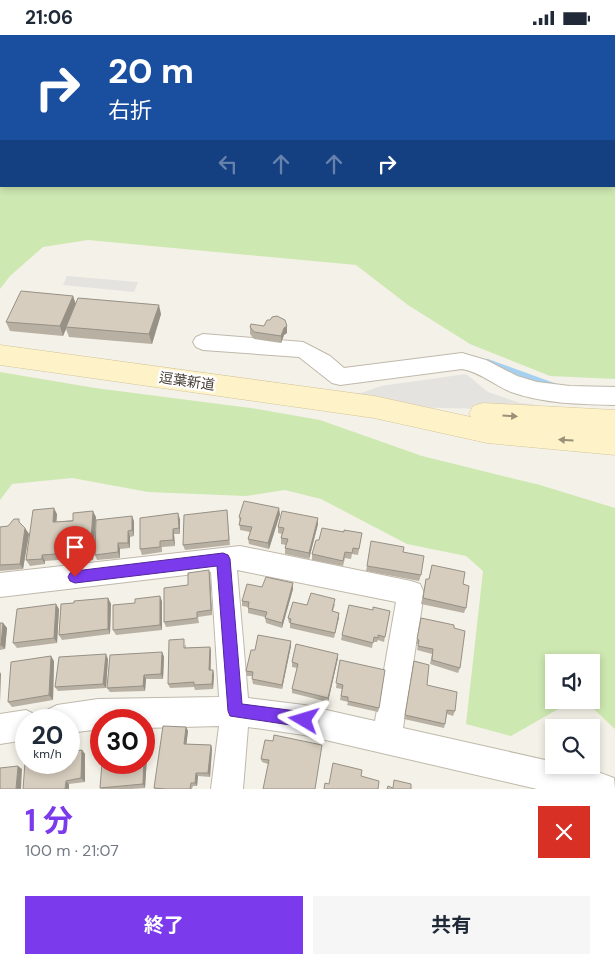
<!DOCTYPE html>
<html lang="ja">
<meta charset="utf-8">
<style>
:root{--surface:#fff;--page:#f6f6f7;--text:#1f2937;--muted:#747a83;--accent:#7c3aed}
body{margin:0;font-family:"DM Sans","Noto Sans JP",sans-serif;background:var(--page);color:var(--text);height:100vh;display:flex;flex-direction:column;font-size:19px;white-space:nowrap}
*{box-sizing:border-box;margin:0}
p{font-size:16px;color:var(--muted)}
.icon{flex:none;width:28px;height:28px;fill:none;stroke:currentColor;stroke-width:2;stroke-linecap:round;stroke-linejoin:round}
.map{position:relative;height:754px;overflow:hidden}
.drawer{display:flex;flex-direction:column;background:var(--surface);flex:1}
.drawer>*{flex:none}
.hud{position:absolute;left:0px;top:0px;width:615px;height:152px;box-shadow:0 2px 8px #0003;background:#1a4fa0;color:#fff;overflow:hidden}
.fabs{position:absolute;left:545px;top:619px;display:grid;gap:10px}
.fabs a{display:grid;place-items:center;width:55px;height:55px;border-radius:0px;background:var(--surface);box-shadow:0 2px 8px #0003;font-size:25px}
.speed{position:absolute;left:15px;top:674px;display:flex;gap:10px;font-size:25px;font-weight:700;text-align:center}
.speed>*{display:grid;place-content:center;width:65px;height:65px;border-radius:50%;background:var(--surface);box-shadow:0 2px 8px #0003;line-height:1}
.speed small{font-size:12px;font-weight:400}
.speed .limit{border:8px solid #d22;background:#fff;color:#111}
.pin{position:absolute;display:grid;place-items:center;width:42px;height:42px;color:#fff;margin:-51px -21px;border-radius:50% 50% 50% 0;rotate:-45deg;box-shadow:0 0 5px #0007}
.pin .icon{rotate:45deg}
.me{position:absolute;width:55px;margin:-28px;rotate:277deg;stroke-linejoin:round;filter:drop-shadow(0 0 4px #0008)}
.turn{display:flex;align-items:center;gap:18px;height:105px;padding:0 25px;font-size:22px}
.turn .icon{width:65px;height:65px;stroke-width:2.5}
.turn b{display:block;font-size:35px;line-height:42px}
.lanes{display:flex;align-items:center;height:48px;padding:0 25px;background:#0003;justify-content:center;gap:25px;direction:ltr}
.lanes .off{opacity:.35}
.round{display:grid;place-items:center;flex:none;width:52px;height:52px;border-radius:0px;background:var(--page)}
.headline{display:flex;align-items:center;justify-content:space-between;height:85px;padding:0 25px}
h1{font-size:30px;font-weight:700;line-height:38px;color:var(--accent)}
.primary-button{display:flex;gap:10px;margin-top:auto;padding:10px 25px}
.primary-button a{flex:1;height:58px;border-radius:0px;background:var(--accent);color:#fff;font-size:20px;font-weight:700;line-height:58px;text-align:center}
.primary-button a+a{background:var(--page);color:var(--text)}
.status{display:flex;justify-content:space-between;align-items:center;height:35px;padding:0 25px;background:var(--surface);direction:ltr}
.status svg{height:14px;fill:currentColor}
.map>svg:first-child{display:block}
</style>
<div class="status"><b>21:06</b><svg viewBox="0 0 49 12"><path d="M0 12V9h3v3zM5 12V6h3v6zM10 12V3h3v9zM15 12V0h3v12zM26 1h20v11H26zM47 4h2v5h-2z"/></svg></div>
<div class="map">
<svg width="615" height="754" viewBox="0 0 615 754">
<rect width="100%" height="100%" fill="#f4f1e8"/>
<!-- green -->
<path fill="#cee8b1" fill-rule="evenodd" d="M0 0H615V344L550 341 470 309 408 270 356 230 88 205 43 212 10 241 0 254ZM1 1H614V151H1Z
M0 337 95 353 257 374 320 385 422 421 540 450 615 473V694L584 665H591V628H554V665H574L511 701 466 689 483 536 466 521 407 509 321 464 285 455 246 461 148 457 72 443 12 449 0 465Z"/>
<!-- parking -->
<path fill="#e5e3e0" d="M67 241 138 247 134 257 63 250Z
M466 339 488 357 520 368 533 369 534 375 398 372 321 357 361 358 381 351Z"/>
<g fill="none" stroke-linecap="round" stroke-linejoin="round">
<!-- stream -->
<path fill="#a5d0f0" fill-rule="evenodd" d="M484 324H488L557 349 558 351 557 353H553L484 328 483 326Z"/>
<defs>
<path id="lane" d="M134 0H144V1H134Z
M481 0H487V1H481Z"/>
<path id="street" d="M203 299 303 307 330 321 344 333 462 318 486 325 517 341 537 347 570 351 615 352V370C580 369 545 369 511 357 494 350 480 337 462 334L340 350 332 348 299 322 203 315 196 312 193 307 196 302Z
M240 511 411 546 420 549 424 558 403 693 554 727V730C574 730 595 735 614 743L615 754H537L304 700 248 692 243 754H211L219 691 144 693V685H101V694L69 698V685H42L47 675 57 670 98 664 219 662 211 537 0 562V538ZM237 535 396 567 375 686 304 670 248 663Z
M26 675 36 680 39 685H26V705L0 709V679Z"/>
<path id="secondary" d="M0 310 374 361 471 382 469 379 473 371 483 368 615 375V420L487 408 374 383 0 330Z"/>
</defs>
<!-- lane casing -->
<use href="#lane" stroke="#c0b9ab" stroke-width="2"/>
<!-- street casing -->
<use href="#street" stroke="#c0b9ab" stroke-width="2"/>
<!-- secondary casing -->
<use href="#secondary" stroke="#d4c598" stroke-width="1"/>
<!-- lane -->
<use href="#lane" fill="#fff" fill-rule="evenodd"/>
<!-- street -->
<use href="#street" fill="#fff" fill-rule="evenodd"/>
<!-- secondary -->
<use href="#secondary" fill="#fef2c8" fill-rule="evenodd"/>
</g>
<!-- wall -->
<path fill="#b8b0a3" d="M73 261 76 269 161 279 152 309 69 302 66 294 63 301 10 296 6 287Z
M264 291H287V298L284 300 281 308 254 304 250 299V292Z
M227 475 230 510 185 515 183 510Z
M57 479 56 487 96 482 93 525 62 528 59 523V518L58 525 45 526V529L30 531 26 525Z
M280 479 269 514 249 509 248 504 250 497 240 495 239 482Z
M180 484V499H174L175 511 162 512V517L142 520 140 514Z
M134 486V501L130 502V513L120 514V523L97 525 95 520Z
M318 489 309 524 285 519V513L286 510 281 509V503L282 499 278 498V492Z
M23 490V491L29 499 23 534 0 536V492Z
M344 497 362 498 358 520 352 519 351 524 345 523 343 531 312 525V519L319 505Z
M403 517 421 540 419 546 366 536 367 531Z
M432 530 463 549 466 573 464 578 421 569 426 544H429Z
M210 541 212 580 198 582 199 588 166 592 164 587 188 550Z
M293 548V554L282 593 266 588 265 582 248 578V572L242 571V566Z
M108 563 111 569 110 599 62 605 59 600Z
M162 566V595L116 600 113 595Z
M335 569 333 576 339 578 334 603 290 593V588H289L288 583 307 570Z
M59 574 57 608 17 613 13 608Z
M373 575 390 576 384 607 378 605 377 607H373L372 613 341 605 342 600Z
M421 583 454 593 460 633 458 638 430 629 432 619 417 615 418 609H416Z
M0 588H3L7 593 5 614 0 615Z
M291 606V611L282 654 253 649 252 644V641H247L246 636 255 615Z
M186 609V613L210 612 211 616V635H213L214 640 213 654 195 655 194 652 170 653 168 649Z
M162 617 164 622 163 644H146L145 656 110 657 107 653Z
M338 623 328 667 292 658V654L297 633 292 632V627Z
M108 624 106 653 58 656 55 652Z
M340 625 379 673 378 677 347 670 348 667 340 665 342 654 336 653Z
M54 626 53 665 12 672 8 667Z
M414 626 427 650 455 676 453 681 447 679 445 689 444 693 404 684Z
M186 692 188 696 186 709 211 710 212 714 210 742 198 741 197 751H193L192 754H155L154 753Z
M273 706 322 714 268 729 262 727 261 724Z
M82 715 85 719V747L69 749 26 728 69 717Z
M144 718 147 722 145 753 131 754H101L100 753Z"/>
<!-- shaded-wall -->
<path fill="#969085" d="M73 261 76 270 66 292V294L63 301 60 291Z
M159 270 161 279 152 309 149 299Z
M287 291V298L284 300 281 308V301L284 293Z
M54 473 57 479 56 493 53 487Z
M279 473 280 479 269 514 268 508Z
M93 476 96 482 93 525 90 520Z
M178 478 180 484V499L179 493Z
M132 481 134 486V501L132 495Z
M318 483V489L309 524V518Z
M25 493 29 499 23 534 20 529Z
M173 494 174 499 175 511 173 505Z
M128 496 130 502V513L128 508Z
M118 508 120 514V523L118 517Z
M56 513 59 518 58 525 55 519Z
M42 520 45 526V529L42 524Z
M209 535 210 541 212 580 211 575Z
M293 548V554L282 593V588Z
M160 561 162 566V595L160 590Z
M108 563 111 569 110 599 108 594Z
M56 569 59 574 57 608 54 603Z
M339 578V583L334 603Z
M3 588 7 593 5 614 1 610Z
M291 606V611L282 654V650Z
M210 612 211 616 210 640 209 635Z
M162 617 164 622 163 644 161 639Z
M106 619 108 624 106 653 103 649Z
M338 619V623L328 667V663Z
M51 621 54 626 53 665 49 660Z
M213 635 214 640 213 654 212 649Z
M0 637 1 639 0 667Z
M144 640 146 644 145 656 143 651Z
M186 692 188 696 186 713 184 709Z
M211 710 212 714 210 742 208 738Z
M82 715 85 719V747L81 743Z
M144 718 147 722 145 753 143 749Z
M18 731 22 734 21 754H16Z
M196 738 198 741 197 751 195 748Z
M66 746 69 749V754H65Z"/>
<!-- building -->
<path fill="#d6cdbe" stroke="#969085" d="M21 256 73 261 60 291 6 287Z
M78 263 159 270 149 299 66 292Z
M277 281 285 285 287 291 284 293 281 301 254 297 250 292 251 289 264 291 267 285H270L272 282Z
M244 466 279 473 268 508 248 504 252 492 239 490 241 483 239 482Z
M54 473 53 487 73 486V478L93 476 90 520 59 523 60 512 56 513 55 519 42 520V524L26 525 33 475Z
M227 475 229 505 183 510 184 480Z
M282 476 318 483 309 518 285 513 288 504 281 503 284 493 278 492Z
M178 478 179 493 173 494V505L160 506V512L140 514V483Z
M132 481V495L128 496V508H118V517L95 520 96 485Z
M14 484H19V487L25 493 20 529 0 530V492L8 491Z
M322 493 344 497V495L362 498 359 514 353 513 352 518 345 517 343 526 312 519 316 505H319Z
M371 506 404 512 403 517 424 521 421 540 367 531Z
M432 530 465 537 463 549 469 551 466 573 423 563 426 544H429Z
M209 535 211 575 197 577V583L164 587V553L188 550V538Z
M266 542 293 548 282 588 265 583 267 577 248 573 249 567 242 566 247 549 262 552Z
M311 558 335 564 332 576 339 578 335 598 290 588 291 584 288 583 293 567 307 570Z
M160 561V590L113 595V570L135 568V564Z
M108 563V594L59 600 61 569 74 568V566Z
M56 569 54 603 13 608 17 574Z
M349 570 373 575V572L390 576 385 602 378 600V603L374 602 373 608 342 600Z
M421 583 454 590V593L465 596 460 633 432 625 433 614 418 611 419 605 417 604Z
M0 588H3L1 610H0Z
M258 600 291 606 282 650 252 644 253 637 246 636 251 615H255Z
M184 604V613L210 612 209 635H213L212 649 194 650V647L168 649 169 605Z
M296 609 338 619 328 663 292 654 298 629 292 627Z
M162 617 161 639 144 640 143 651 107 653 110 620Z
M106 619 103 649 55 652 59 622Z
M51 621 49 660 8 667 11 627Z
M340 625 385 635 379 673 348 666V662L341 661 343 650 336 648Z
M414 626 429 630 427 650 457 657 455 676 447 675 445 689 405 680Z
M163 691 186 692 184 709 211 710 208 738H196L195 748H191L190 754H166L154 753Z
M274 700 322 710 315 754H263L269 725 261 724 265 705 273 706Z
M26 714V728H69V717L82 715 81 743 66 746 65 754H23Z
M144 718 143 749 100 753 102 728H144Z
M333 728 362 735 361 741 379 746 378 754H324L325 748 329 749Z
M18 731 16 754H0V733Z
M394 745 411 749V754H387L388 751 393 753Z"/>
<!-- one-way arrows -->
<defs><path id="oneway-solid" d="M-6-.8H1V-3.2L6.5 0L1 3.2V.8H-6Z" transform="scale(1.25)"/></defs>
<g fill="#9a9178">
<use href="#oneway-solid" transform="translate(510 381) rotate(3)"/>
<use href="#oneway-solid" transform="translate(566 405) rotate(-176)"/>
</g>
<!-- route -->
<path fill="#7c3aed" stroke="#51269a" d="M223 518 228 520 230 524 242 669 304 677 309 679 311 685 309 690 304 692 230 681 228 676 217 531 75 548 70 546 68 542 70 538 75 536Z"/>
<g text-anchor="middle" dominant-baseline="central" stroke-width="4.5" stroke-linejoin="round" paint-order="stroke">
<!-- street labels -->
<g font-size="14" fill="#484137" stroke="#fff">
<text transform="translate(187 346) rotate(8)">逗葉新道</text>
</g>
</g>
</svg>
<div class="fabs">
<a><svg class="icon" aria-label="sound" viewBox="0 0 24 24"><path d="M4 9h4l5-4v14l-5-4H4zM17 9q2 3 0 6"/></svg></a>
<a><svg class="icon" aria-label="search" viewBox="0 0 24 24"><circle cx="10" cy="10" r="6"/><path d="M15 15l6 6"/></svg></a>
</div>
<div class="speed"><div>20<small>km/h</small></div><div class="limit">30</div></div>
<div class="pin" style="left:75px;top:542px;background:#d93025"><svg class="icon" aria-label="arrive" viewBox="0 0 24 24"><path d="M6 21V4h12l-3 4 3 4H6"/></svg></div>
<svg class="me" style="left:304px;top:685px" viewBox="-20 -20 40 40"><path d="M0-17L14 15 0 8-14 15z" fill="#7c3aed" stroke="#fff" stroke-width="4"/></svg>
<div class="hud">
<div class="turn"><svg class="icon" aria-label="right" viewBox="0 0 24 24"><path d="M7 20v-9h11M14 6l5 5-5 5"/></svg><div><b>20 m</b>右折</div></div>
<div class="lanes"><svg class="icon off" aria-label="left" viewBox="0 0 24 24"><path d="M17 20v-9H6M10 6l-5 5 5 5"/></svg><svg class="icon off" aria-label="ahead" viewBox="0 0 24 24"><path d="M12 20V5M6 11l6-6 6 6"/></svg><svg class="icon off" aria-label="ahead" viewBox="0 0 24 24"><path d="M12 20V5M6 11l6-6 6 6"/></svg><svg class="icon" aria-label="right" viewBox="0 0 24 24"><path d="M7 20v-9h11M14 6l5 5-5 5"/></svg></div>
</div>
</div>
<section class="drawer">
<div class="headline"><div><h1>1 分</h1><p>100 m · 21:07</p></div><a class="round" style="background:#d93025;color:#fff"><svg class="icon" aria-label="close" viewBox="0 0 24 24"><path d="M6 6l12 12M18 6L6 18"/></svg></a></div>
<div class="primary-button"><a>終了</a><a>共有</a></div>
</section>
